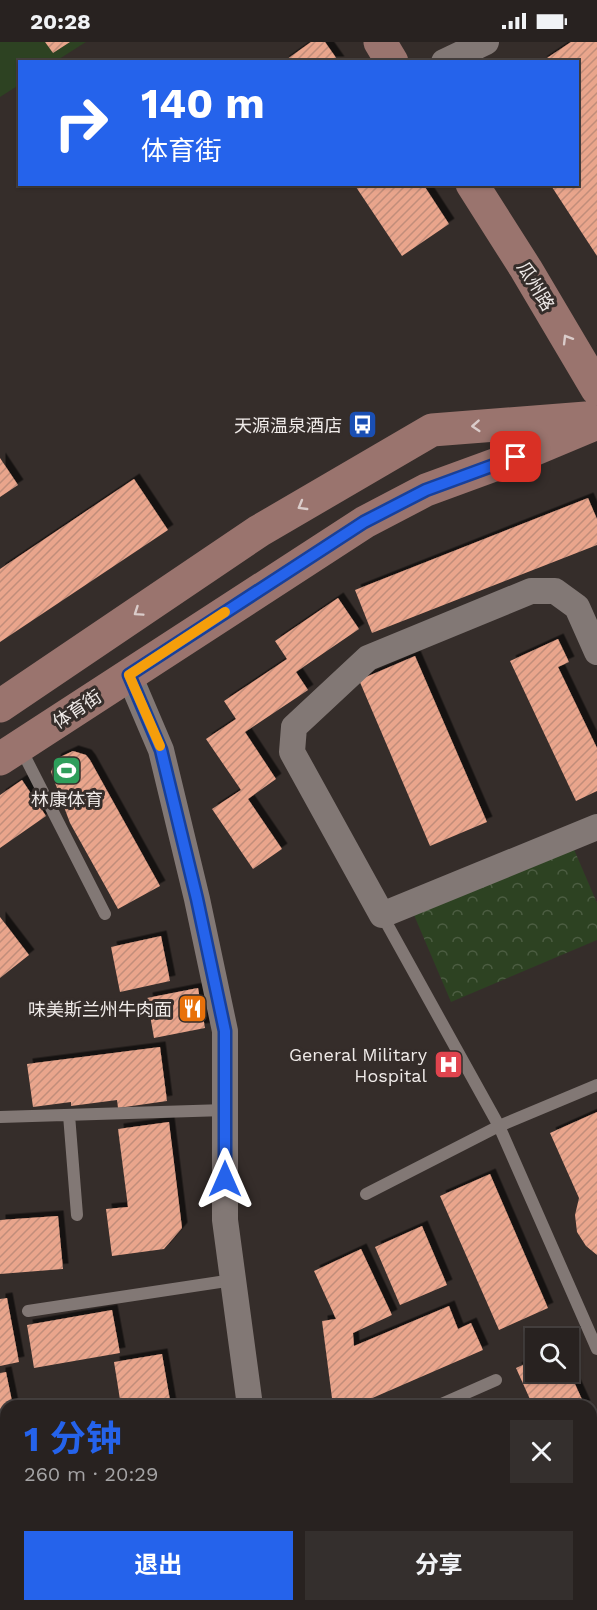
<!DOCTYPE html>
<html lang="zh">
<meta charset="utf-8">
<style>
:root{--surface:#282220;--page:#342f2d;--text:#f1f3f6;--muted:#a5a4a5;--line:#443f3e;--accent:#2563eb}
body{margin:0;font-family:"Work Sans","Noto Sans SC",sans-serif;background:var(--page);color:var(--text);height:100vh;display:flex;flex-direction:column;font-size:22px;white-space:nowrap}
*{box-sizing:border-box;margin:0}
p{font-size:20px;color:var(--muted)}
.icon{flex:none;width:33px;height:33px;fill:none;stroke:currentColor;stroke-width:2;stroke-linecap:round;stroke-linejoin:round}
.map{position:relative;flex:1;overflow:hidden}
.panel{position:absolute;left:0px;top:1358px;width:597px;height:212px;display:flex;flex-direction:column;background:var(--surface);border-radius:18px 18px 0 0;box-shadow:0 2px 4px #0004,0 0 0 2px var(--line)}
.panel>*{flex:none}
.top-card{position:absolute;left:18px;top:18px;width:561px;height:126px;border-radius:0px;box-shadow:0 2px 4px #0004,0 0 0 2px var(--line);background:#2563eb;color:#fff;overflow:hidden}
.buttons{position:absolute;left:525px;top:1286px;display:grid;gap:12px}
.buttons a{display:grid;place-items:center;width:54px;height:54px;border-radius:0px;background:var(--surface);box-shadow:0 2px 4px #0004,0 0 0 2px var(--line);font-size:30px}
.pin{position:absolute;display:grid;place-items:center;width:51px;height:51px;color:#fff;margin:-26px;border-radius:12px;box-shadow:0 3px 9px #0006}
.me{position:absolute;width:66px;margin:-33px;rotate:0deg;stroke-linejoin:round;filter:drop-shadow(0 0 4px #0008)}
.turn{display:flex;align-items:center;gap:21px;height:126px;padding:0 24px;font-size:27px}
.turn .icon{width:78px;height:78px;stroke-width:2.5}
.turn b{display:block;font-size:42px;line-height:51px}
.round{display:grid;place-items:center;flex:none;width:63px;height:63px;border-radius:0px;background:var(--page)}
.summary{display:flex;align-items:center;justify-content:space-between;height:102px;padding:0 24px}
h1{font-size:36px;font-weight:700;line-height:45px;color:var(--accent)}
.button{display:flex;gap:12px;margin-top:auto;padding:12px 24px}
.button a{flex:1;height:69px;border-radius:0px;background:var(--accent);color:#fff;font-size:24px;font-weight:700;line-height:69px;text-align:center}
.button a+a{background:var(--page);color:var(--text)}
.status{display:flex;justify-content:space-between;align-items:center;height:42px;padding:0 30px;background:var(--surface);direction:ltr}
.status svg{height:16px;fill:currentColor}
.map>svg:first-child{display:block}
</style>
<div class="status"><b>20:28</b><svg viewBox="0 0 49 12"><path d="M0 12V9h3v3zM5 12V6h3v6zM10 12V3h3v9zM15 12V0h3v12zM26 1h20v11H26zM47 4h2v5h-2z"/></svg></div>
<div class="map">
<svg width="597" height="1568" viewBox="0 0 597 1568">
<defs>
<pattern id="park-crowns" width="20" height="18" patternUnits="userSpaceOnUse" patternTransform="scale(1.5)"><rect width="20" height="18" fill="#2d4222"/><path d="M2 6a3 3 0 1 1 6 0M12 15a3 3 0 1 1 6 0" fill="none" stroke="#4c5d42"/></pattern>
<pattern id="building-hatch" width="6" height="6" patternUnits="userSpaceOnUse" patternTransform="scale(1.5)"><rect width="6" height="6" fill="#e9a58c"/><path d="M-1 1l2-2M0 6l6-6M5 7l2-2" fill="none" stroke="#c18d7a"/></pattern>
<filter id="shadow"><feDropShadow dx="5.5" dy="-5.5" stdDeviation="0" flood-color="#0009"/></filter>
</defs>
<rect width="100%" height="100%" fill="#352d2a"/>
<!-- park -->
<path fill="url(#park-crowns)" d="M573 805 597 861V898L451 960 414 873Z"/>
<!-- garden -->
<path fill="#2d4222" d="M0 0H86L56 19 20 20 19 43 0 55Z"/>
<!-- building -->
<path fill="url(#building-hatch)" filter="url(#shadow)" d="M45 0H70L53 11Z
M311 0H325L339 20H283Z
M571 0H597V214L550 142H578V20H541Z
M354 142H423L449 182 402 214Z
M0 416 18 443 0 455Z
M134 437 168 488 0 600V527Z
M588 456 597 477V503L372 591 355 548Z
M338 556 359 587 296 630 308 648 245 690 276 737 248 757 282 807 253 827 212 767 241 748 206 697 236 677 224 659 287 617 275 599Z
M558 597 569 620 558 625 597 706V749L576 759 510 619Z
M415 614 487 780 430 804 359 638Z
M73 709 86 713 90 718 160 844 118 867 70 781 51 730 56 717Z
M22 738 46 774 0 806V753Z
M0 875 29 913 0 936Z
M161 894 170 939 120 950 111 905Z
M198 946 205 986 154 996 147 956Z
M160 1005 167 1059 118 1066 117 1058 71 1064V1060L33 1065 27 1022Z
M597 1070V1213L586 1204 577 1190 575 1173 579 1156 550 1091Z
M169 1080 182 1186 164 1207 112 1214 106 1167 128 1165 118 1087Z
M490 1132 548 1266 499 1288 440 1154Z
M58 1174 63 1227 0 1232V1178Z
M422 1184 447 1243 400 1263 375 1205Z
M361 1207 392 1273 353 1291 354 1304 449 1264 458 1287 471 1281 483 1308 354 1364H333L322 1279 336 1277 314 1229Z
M7 1256 19 1320 0 1324V1257Z
M112 1268 120 1311 34 1326 27 1283Z
M162 1312 171 1364H121L114 1320Z
M536 1317V1329H569L585 1364H533L516 1326Z
M6 1330 13 1364H6L5 1445 0 1423V1331Z
M591 1376 597 1389V1503L591 1490Z
M6 1495V1559H0V1496Z
M50 1563H112V1568H50Z
M306 1563H356L357 1568H306Z"/>
<g fill="none" stroke-linecap="round" stroke-linejoin="round">
<!-- lane -->
<path stroke="#827875" stroke-width="12" d="M20 705 105 872
M382 873 499 1084 597 1307
M69 1073 77 1173
M0 1075 225 1068
M366 1152 499 1084 597 1043
M28 1269 233 1238
M437 1364 496 1338
M383 1563 384 1568"/>
<!-- street -->
<path stroke="#827875" stroke-width="26" d="M444 20 486 0
M597 610 577 565 555 549H531L368 616 294 685 292 710 382 873 597 785
M129 633 161 708 197 857 225 989V1178L250 1364
M286 1563 287 1568"/>
<!-- secondary -->
<path stroke="#9a746e" stroke-width="33" d="M380 0 392 20
M472 142 526 227 597 347
M0 664 259 489 432 388 586 376
M0 717 365 480 426 448 516 415 597 381"/>
</g>
<!-- one-way arrows -->
<defs><path id="oneway-chevron" d="M-2-3.5L2.5 0L-2 3.5" fill="none" stroke-width="1.6" stroke-linecap="round" stroke-linejoin="round" transform="scale(1.5)"/></defs>
<g stroke="#daccca">
<use href="#oneway-chevron" transform="translate(567 297) rotate(-121)"/>
<use href="#oneway-chevron" transform="translate(476 384) rotate(176)"/>
<use href="#oneway-chevron" transform="translate(302 464) rotate(150)"/>
<use href="#oneway-chevron" transform="translate(138 570) rotate(146)"/>
</g>
<g fill="none" stroke-linecap="round" stroke-linejoin="round">
<defs>
<path id="route" d="M225 1137V989L197 857 161 708 129 633 364 480 426 448 516 415"/>
</defs>
<!-- route casing -->
<use href="#route" stroke="#184099" stroke-width="15"/>
<!-- route -->
<use href="#route" stroke="#2563eb" stroke-width="10"/>
<!-- slow -->
<path stroke="#f59e0b" stroke-width="10" d="M160 704 129 633 225 570"/>
</g>
<!-- icons -->
<defs>
<symbol id="bus-square" viewBox="-11 -11 22 22"><rect x="-9" y="-9" width="18" height="18" rx="4" fill="#1a4fb4" stroke="#352d2a"/><path d="M-5-6H5V4H4V6H2V4H-2V6H-4V4H-5ZM-3.5-4V0h7V-4ZM-3.5 1.2v1.5H-2V1.2ZM2 1.2v1.5H3.5V1.2Z" fill="#fff"/></symbol>
<symbol id="stadium-square" viewBox="-11 -11 22 22"><rect x="-9" y="-9" width="18" height="18" rx="4" fill="#2e9e5b" stroke="#352d2a"/><path d="M0-5a6.5 5 0 1 0 0 10a6.5 5 0 1 0 0-10ZM-3.5-1.8h7v3.6h-7Z" fill="#fff"/></symbol>
<symbol id="restaurant-square" viewBox="-11 -11 22 22"><rect x="-9" y="-9" width="18" height="18" rx="4" fill="#e8710a" stroke="#352d2a"/><path d="M-5-6h1v4h1v-4h1v4h1v-4h1v5L-1.5 .5V6h-2V.5L-5-1ZM5-6V6H3V1.5H1.5Q1.5-4 5-6Z" fill="#fff"/></symbol>
<symbol id="hospital-square" viewBox="-11 -11 22 22"><rect x="-9" y="-9" width="18" height="18" rx="4" fill="#e0444e" stroke="#352d2a"/><path d="M-5-5h3v3.5h4V-5h3V5h-3V1.5h-4V5h-3Z" fill="#fff"/></symbol>
</defs>
<g fill-rule="evenodd">
<use href="#bus-square" x="346" y="366" width="33" height="33"/>
<use href="#stadium-square" x="50" y="712" width="33" height="33"/>
<use href="#restaurant-square" x="176" y="950" width="33" height="33"/>
<use href="#hospital-square" x="432" y="1006" width="33" height="33"/>
</g>
<g text-anchor="middle" dominant-baseline="central" stroke-width="6" stroke-linejoin="round" paint-order="stroke">
<!-- street labels -->
<g font-size="18" fill="#efeae8" stroke="#352d2a">
<text transform="translate(536 244) rotate(59)">瓜州路</text>
<text transform="translate(77 667) rotate(-33)">体育街</text>
</g>
<!-- poi labels -->
<g font-size="18" fill="#efeae8" stroke="#352d2a" text-anchor="end">
<text x="342" y="383">天源温泉酒店</text>
<text x="67" y="757" text-anchor="middle">林康体育</text>
<text x="172" y="967">味美斯兰州牛肉面</text>
<text x="427" y="1012">General Military<tspan x="427" dy="21">Hospital</tspan></text>
</g>
</g>
</svg>
<div class="buttons">
<a><svg class="icon" aria-label="search" viewBox="0 0 24 24"><circle cx="10" cy="10" r="6"/><path d="M15 15l6 6"/></svg></a>
</div>
<div class="pin" style="left:516px;top:415px;background:#d93025"><svg class="icon" aria-label="arrive" viewBox="0 0 24 24"><path d="M6 21V4h12l-3 4 3 4H6"/></svg></div>
<svg class="me" style="left:225px;top:1137px" viewBox="-20 -20 40 40"><path d="M0-17L14 15 0 8-14 15z" fill="#2563eb" stroke="#fff" stroke-width="4"/></svg>
<div class="top-card">
<div class="turn"><svg class="icon" aria-label="right" viewBox="0 0 24 24"><path d="M7 20v-9h11M14 6l5 5-5 5"/></svg><div><b>140 m</b>体育街</div></div>
</div>
<section class="panel">
<div class="summary"><div><h1>1 分钟</h1><p>260 m · 20:29</p></div><a class="round"><svg class="icon" aria-label="close" viewBox="0 0 24 24"><path d="M6 6l12 12M18 6L6 18"/></svg></a></div>
<div class="button"><a>退出</a><a>分享</a></div>
</section>
</div>
